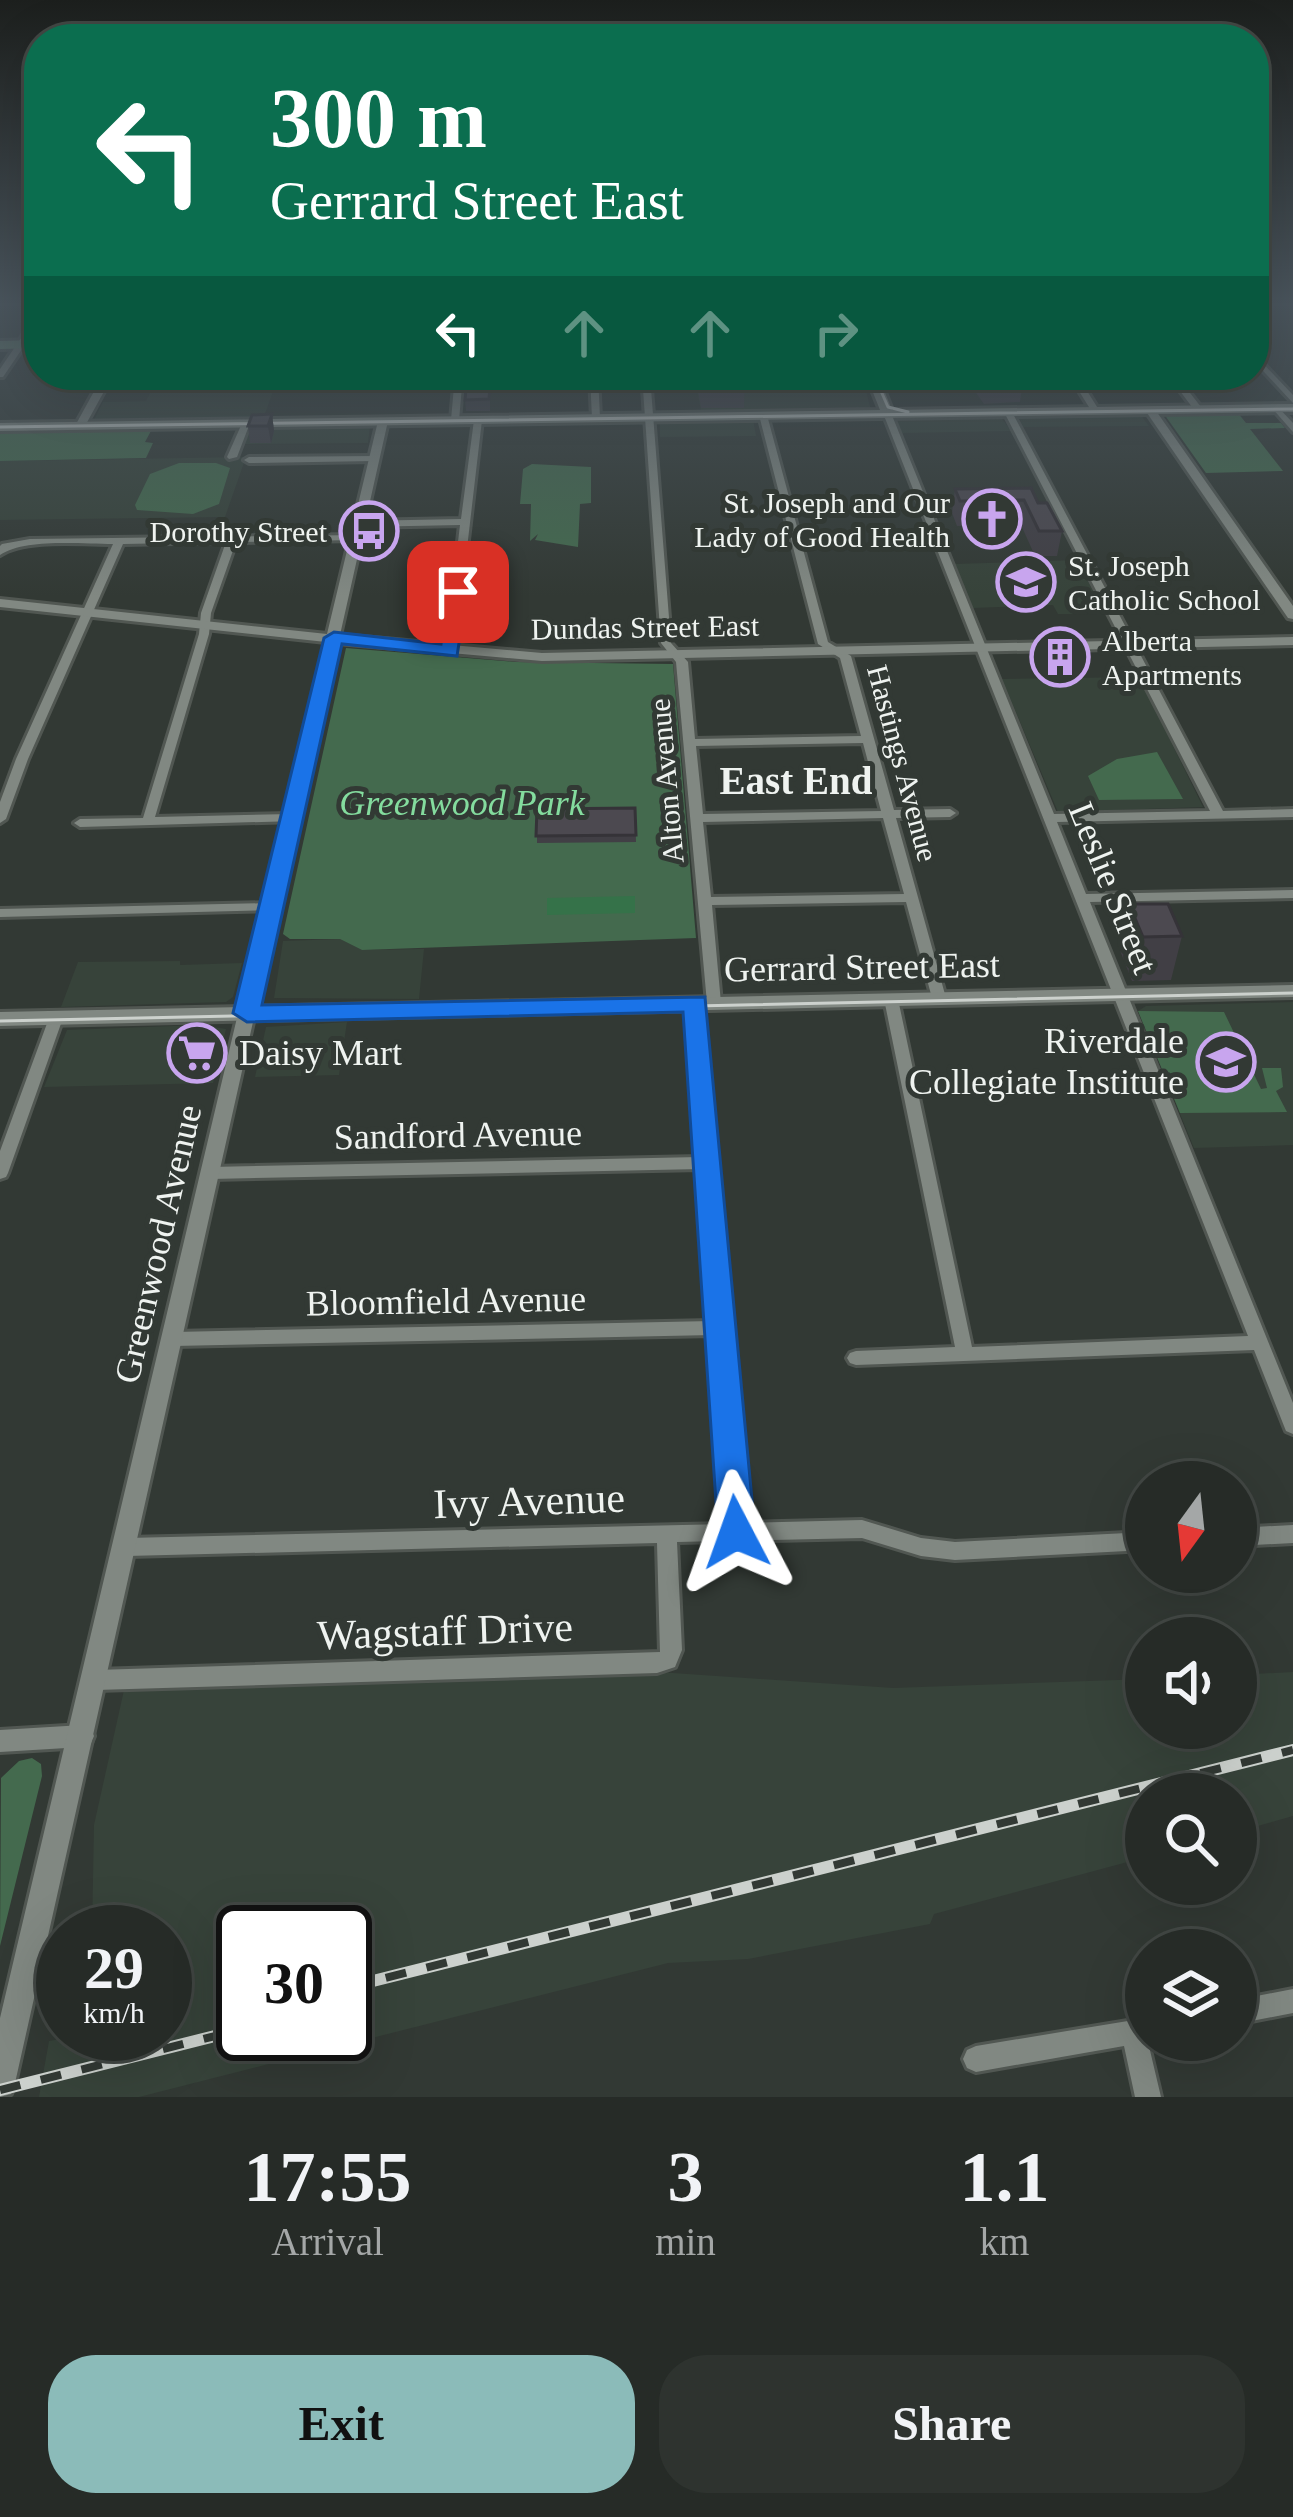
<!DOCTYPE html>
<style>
:root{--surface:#262b27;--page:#2e332f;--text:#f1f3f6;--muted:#a4a7a7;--line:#424744;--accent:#8bbbb9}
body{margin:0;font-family:Georgia,serif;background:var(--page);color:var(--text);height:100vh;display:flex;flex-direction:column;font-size:45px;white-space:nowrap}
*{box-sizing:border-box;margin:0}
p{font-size:39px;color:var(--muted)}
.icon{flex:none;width:66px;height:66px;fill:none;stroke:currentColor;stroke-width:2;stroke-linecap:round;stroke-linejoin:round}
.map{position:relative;height:2097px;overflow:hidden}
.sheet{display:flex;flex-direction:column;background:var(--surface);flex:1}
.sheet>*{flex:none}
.guide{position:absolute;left:24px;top:24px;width:1245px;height:366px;border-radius:48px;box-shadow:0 12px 48px #0002,0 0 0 3px var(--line);background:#0b6e4f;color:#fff;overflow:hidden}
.needle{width:78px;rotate:195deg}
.buttons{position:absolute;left:1125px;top:1461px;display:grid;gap:24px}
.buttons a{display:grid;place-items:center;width:132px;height:132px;border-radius:50%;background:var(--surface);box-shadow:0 12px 48px #0002,0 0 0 3px var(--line);font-size:60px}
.speed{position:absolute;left:36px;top:1905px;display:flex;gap:24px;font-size:60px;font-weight:700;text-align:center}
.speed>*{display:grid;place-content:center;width:156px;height:156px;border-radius:50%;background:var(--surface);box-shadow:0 12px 48px #0002,0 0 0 3px var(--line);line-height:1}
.speed small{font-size:30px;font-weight:400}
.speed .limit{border:6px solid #111;border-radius:18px;background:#fff;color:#111}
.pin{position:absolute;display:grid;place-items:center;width:102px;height:102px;color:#fff;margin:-51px;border-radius:24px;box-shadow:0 6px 18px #0006}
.me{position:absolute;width:132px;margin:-66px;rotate:356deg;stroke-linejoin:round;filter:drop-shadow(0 0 9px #0008)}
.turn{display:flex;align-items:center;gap:42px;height:252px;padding:0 48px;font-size:54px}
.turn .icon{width:156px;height:156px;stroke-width:2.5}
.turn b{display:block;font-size:84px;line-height:102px}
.lanes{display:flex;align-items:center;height:114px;padding:0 48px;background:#0003;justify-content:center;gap:60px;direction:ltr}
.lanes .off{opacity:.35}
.eta{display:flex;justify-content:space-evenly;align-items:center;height:204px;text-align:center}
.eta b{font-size:72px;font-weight:600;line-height:84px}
.primary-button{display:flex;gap:24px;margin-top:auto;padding:24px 48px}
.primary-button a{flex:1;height:138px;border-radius:48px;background:var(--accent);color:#111;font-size:48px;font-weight:600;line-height:138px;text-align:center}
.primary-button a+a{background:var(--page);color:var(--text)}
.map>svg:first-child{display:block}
</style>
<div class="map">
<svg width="1293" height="2097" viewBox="0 0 1293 2097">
<rect width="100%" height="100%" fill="#323934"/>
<!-- built -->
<path fill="#37433a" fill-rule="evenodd" d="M159 375H279L263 419 94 420 103 402 146 401 151 391 109 390 113 380 157 379Z
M865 387 871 410 701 411 697 389Z
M1140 414 1149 426 1023 427 1018 416Z
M1000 416 1011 431 902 433 896 419Z
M753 419 756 436 660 437V421Z
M370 426 368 443 244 444 252 428Z
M246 457 225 517 0 520V461Z
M1077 560 1105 614H1058L1053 605 973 608 955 564Z
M1139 677 1203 807 1058 812 1002 679Z
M340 939 362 950 424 949 419 999 274 998 283 941Z
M180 961V965L242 963 233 997 226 1002 61 1007 78 962Z
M1293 1002V1145L1194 1148 1138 1011 1146 1006Z
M347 1022 339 1075 255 1077 266 1027Z
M200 1025 226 1029 213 1083 44 1087 67 1030Z
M644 1671 893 1688 1146 1679V1728H1236V1675L1293 1672V1816L1236 1832V1794H1146V1857L934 1914 930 1924 748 1959 668 1963 139 2097H39L49 2041 87 2034H165V1932H92L94 1825 124 1690ZM243 1932H345V2034H243Z"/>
<!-- green -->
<path fill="#446a4e" d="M1238 413 1246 423H1281L1285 428 1250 429 1283 471 1206 473 1164 414Z
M152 429 145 442 153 443 146 458 0 461V431Z
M179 463H216L230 468 219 504 193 514 137 510 135 505 150 474Z
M532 464 591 467V503L580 504 578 547 535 540 538 534 530 541 531 504H520L523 469Z
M346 648 516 662 673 664 696 938 362 950 340 939H290L283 934Z
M1157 752 1183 799 1099 800 1088 776 1117 759Z
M1138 1011 1224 1012 1261 1089 1267 1088 1262 1068H1281L1283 1087 1276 1091 1287 1112 1180 1113Z
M32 1758 41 1764 42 1776 0 1946 1 1778 19 1761Z"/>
<!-- water -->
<path fill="#357249" d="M635 896V913L547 915V898Z"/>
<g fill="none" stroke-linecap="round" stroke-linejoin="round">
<defs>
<path id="minor" d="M36 316H39V324L3 377H0V369Z
M1254 354 1293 395V403L1254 361Z
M277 375H368L364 377 280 378Z
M455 375H463L459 420 455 423 451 420Z
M590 375H598L600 418 596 421 592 418Z
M774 375H782L784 389H778Z
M1069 375H1077L1099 410 1098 412H1092Z
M1168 375H1176L1201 407V411H1195Z
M647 387 651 389 671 643 688 662 695 739 861 736 840 658 818 644 759 415 763 412 767 415 828 642 851 656 894 810 950 809 956 813 950 817 896 818 946 998 944 1001 939 1003 932 998 906 902 712 905 721 1003 714 1008 707 1003 676 662 661 643 643 389ZM863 743 881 811 703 814 696 746ZM883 818 904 894 711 897 703 822Z
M1276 405 1293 423V432L1272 408Z
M1008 409 1012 412 1223 811 1293 809V817L1057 822 1086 894 1293 890V898L1090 902 1293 1403V1434L1286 1431 1284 1426 1254 1350 856 1365 850 1363 847 1358 850 1353 856 1351 955 1347 884 999 891 994 898 999 972 1347 1248 1336 883 413 887 410 891 413 1054 814 1210 811 1004 412Z
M478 417 482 420 455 651 450 654 445 651 460 525 360 527 355 524 360 521 461 519 474 420Z
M243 421 250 423 237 457 229 459 227 457Z
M377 456V460L374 461 249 463 244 460 249 457Z
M360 535V539L357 540 236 542 211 613 209 634 155 817 291 814 295 815V821L80 827 74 823 80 819 143 818 199 634 201 613 226 542 123 544 28 759 6 819 0 823V802L16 759 113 544C81 544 25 538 0 555V546L2 544 30 539Z
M273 903 278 904 280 907 278 910 0 917V909Z
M696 998 703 1003 746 1523 862 1520 921 1538 955 1542 1146 1532V1550L955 1560 921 1556 862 1538 677 1542 682 1650 675 1667 657 1673 96 1690 88 1687 85 1680 88 1673 96 1670 660 1652 657 1543 127 1556 120 1553 117 1547 120 1541 127 1538 726 1524 713 1335 174 1346 168 1344 165 1339 168 1334 174 1332 712 1321 701 1169 211 1179 205 1177 203 1173 205 1169 211 1167 700 1157 689 1003Z
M56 1013 63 1018 8 1173 6 1177 0 1179V1151L49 1018Z
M1293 1525V1543L1236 1546V1528Z
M83 1725 91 1729 94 1736 91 1743 83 1747 0 1752V1730Z
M1293 1989V2013L1236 2024V2000Z
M1146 2018V2040H1152L1148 2042 1161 2097H1135L1124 2046 976 2072 967 2068 963 2059 967 2050 976 2046Z"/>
<path id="tertiary" d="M103 375H113L85 426 76 428 75 426Z
M1146 408H1154L1293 606V619L1288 618 1145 410Z
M383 418 388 421 340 635 542 653 1293 637V645L542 661 338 643 15 2083 11 2094 0 2097V2018L326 642 0 607V599L327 634 378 421Z"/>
<path id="secondary" d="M866 375H878L892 410 1293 404V412L0 431V423L880 410Z
M1293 985V997L0 1026V1012Z"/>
<path id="primary" d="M39 340V348L0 349V341Z"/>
</defs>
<!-- minor casing -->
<use href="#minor" stroke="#515752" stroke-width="6"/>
<!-- tertiary casing -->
<use href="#tertiary" stroke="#515752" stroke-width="6"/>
<!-- secondary casing -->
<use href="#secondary" stroke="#515752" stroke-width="6"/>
<!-- primary casing -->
<use href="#primary" stroke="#515752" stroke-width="6"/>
<!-- minor -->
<use href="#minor" fill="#818882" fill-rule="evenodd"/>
<!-- tertiary -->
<use href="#tertiary" fill="#818882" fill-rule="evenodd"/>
<!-- secondary -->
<use href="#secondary" fill="#818882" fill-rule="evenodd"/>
<!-- primary -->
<use href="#primary" fill="#759d80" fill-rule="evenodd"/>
<!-- tram -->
<path stroke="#ccd1cd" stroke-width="3" d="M874 375 888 407 908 412
M0 427 1293 409
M0 1021 1293 993"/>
<defs>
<path id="rail" d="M345 1988 1293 1750
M0 2090 243 2029"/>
</defs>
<!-- rail casing -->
<use href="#rail" stroke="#ccd1cd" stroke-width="12"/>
<!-- rail -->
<use href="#rail" stroke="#323934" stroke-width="8" stroke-dasharray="21" stroke-linecap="butt"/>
</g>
<!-- wall -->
<path fill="#413f45" d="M698 375H745L744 408H701L698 390Z
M970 375H1024L1020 402 984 404 969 383Z
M490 388V411H466L465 400Z
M272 414 274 431 271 443H250L248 426Z
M955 489 1038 503 1062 531 1057 556H1035L1021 525 957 526 952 513Z
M635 808 636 842 537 843V809Z
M1129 904 1182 936 1171 980 1132 981 1119 948Z"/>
<!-- shaded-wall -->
<path fill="#353338" d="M272 414 274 431 271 443 268 426Z"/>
<!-- building -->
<path fill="#4c4950" stroke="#353338" stroke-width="3" d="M490 388 489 399 465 400 466 389Z
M272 414 268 426H248L252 415Z
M1031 488 1038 503H1047L1062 531H1039L1024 500 960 501 955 489Z
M635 808 636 835 536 836 537 809Z
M1129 904H1168L1182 936 1143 937Z"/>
<!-- sky -->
<linearGradient id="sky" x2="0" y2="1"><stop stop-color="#1c1f1d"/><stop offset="0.51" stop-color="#49545c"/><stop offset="1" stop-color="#49545c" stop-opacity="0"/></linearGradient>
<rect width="1293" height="596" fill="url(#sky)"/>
<!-- route -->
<path fill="#1a73e8" stroke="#114b97" stroke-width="3" d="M458 586 467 592 457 656 342 644 262 1005 705 997 755 1532 749 1543 736 1548 724 1543 718 1532 683 1012 247 1022 233 1013 324 638 334 632 441 644 448 592Z"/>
<!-- icons -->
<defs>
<symbol id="church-ring" viewBox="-11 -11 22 22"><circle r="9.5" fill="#323934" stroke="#c8a5ee" stroke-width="1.5"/><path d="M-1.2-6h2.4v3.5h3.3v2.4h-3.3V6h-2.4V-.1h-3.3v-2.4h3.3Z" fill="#c8a5ee"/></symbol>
<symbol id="bus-ring" viewBox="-11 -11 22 22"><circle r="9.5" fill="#323934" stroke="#c8a5ee" stroke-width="1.5"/><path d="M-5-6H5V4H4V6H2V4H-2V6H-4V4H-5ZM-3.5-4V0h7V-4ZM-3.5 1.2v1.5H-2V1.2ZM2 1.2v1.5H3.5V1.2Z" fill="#c8a5ee"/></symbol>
<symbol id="school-ring" viewBox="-11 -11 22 22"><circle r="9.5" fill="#323934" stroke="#c8a5ee" stroke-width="1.5"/><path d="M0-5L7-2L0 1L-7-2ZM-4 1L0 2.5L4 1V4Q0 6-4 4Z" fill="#c8a5ee"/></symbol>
<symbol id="building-ring" viewBox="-11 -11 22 22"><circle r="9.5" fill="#323934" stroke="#c8a5ee" stroke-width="1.5"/><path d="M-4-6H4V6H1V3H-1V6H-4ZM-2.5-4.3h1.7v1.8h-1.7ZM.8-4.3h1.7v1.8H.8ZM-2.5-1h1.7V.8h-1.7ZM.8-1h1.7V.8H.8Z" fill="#c8a5ee"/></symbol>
<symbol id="supermarket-ring" viewBox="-11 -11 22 22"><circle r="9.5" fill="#323934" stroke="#c8a5ee" stroke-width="1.5"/><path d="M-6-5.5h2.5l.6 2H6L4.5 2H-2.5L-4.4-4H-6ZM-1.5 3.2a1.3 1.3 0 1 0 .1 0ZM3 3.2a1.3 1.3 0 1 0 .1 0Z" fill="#c8a5ee"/></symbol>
</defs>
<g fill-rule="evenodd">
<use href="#church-ring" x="959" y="486" width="66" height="66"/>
<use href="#bus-ring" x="336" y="498" width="66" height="66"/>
<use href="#school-ring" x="993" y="549" width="66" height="66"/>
<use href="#building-ring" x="1027" y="624" width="66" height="66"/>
<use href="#supermarket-ring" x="164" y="1020" width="66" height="66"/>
<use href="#school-ring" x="1193" y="1029" width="66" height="66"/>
</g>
<g text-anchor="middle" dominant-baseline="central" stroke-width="10" stroke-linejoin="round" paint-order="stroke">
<!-- far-poi labels -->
<g font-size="30" fill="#eff3f0" stroke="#323934" text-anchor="end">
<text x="950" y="502">St. Joseph and Our<tspan x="950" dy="34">Lady of Good Health</tspan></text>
<text x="327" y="531">Dorothy Street</text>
<text x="1068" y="565" text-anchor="start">St. Joseph<tspan x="1068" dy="34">Catholic School</tspan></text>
<text x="1102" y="640" text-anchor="start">Alberta<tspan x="1102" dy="34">Apartments</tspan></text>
</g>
<!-- far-street labels -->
<g font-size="30" fill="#eff3f0" stroke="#323934">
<text transform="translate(645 627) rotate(-1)">Dundas Street East</text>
<text transform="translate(903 763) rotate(75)">Hastings Avenue</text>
<text transform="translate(666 781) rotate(-95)">Alton Avenue</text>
</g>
<!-- park labels -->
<g font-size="36" font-style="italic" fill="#84dc9e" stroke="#323934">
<text x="462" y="803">Greenwood Park</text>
</g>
<!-- street labels -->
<g font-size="36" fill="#eff3f0" stroke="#323934">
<text transform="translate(1113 888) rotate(68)">Leslie Street</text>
<text transform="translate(862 967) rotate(-1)">Gerrard Street East</text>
<text transform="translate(458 1135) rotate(-1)">Sandford Avenue</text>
<text transform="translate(158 1244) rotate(-77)">Greenwood Avenue</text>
<text transform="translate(446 1301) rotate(-1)">Bloomfield Avenue</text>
</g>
<!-- poi labels -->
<g font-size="36" fill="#eff3f0" stroke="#323934" text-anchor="end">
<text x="1184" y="1041">Riverdale<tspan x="1184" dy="41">Collegiate Institute</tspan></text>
<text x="239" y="1053" text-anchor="start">Daisy Mart</text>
</g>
<!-- neighbourhood labels -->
<g font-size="39" font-weight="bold" fill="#eff3f0" stroke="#323934">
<text x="796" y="780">East End</text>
</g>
<!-- near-street labels -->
<g font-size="42" fill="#eff3f0" stroke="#323934">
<text transform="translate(529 1501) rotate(-2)">Ivy Avenue</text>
<text transform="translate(445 1631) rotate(-2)">Wagstaff Drive</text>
</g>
</g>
</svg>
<div class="buttons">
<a><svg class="needle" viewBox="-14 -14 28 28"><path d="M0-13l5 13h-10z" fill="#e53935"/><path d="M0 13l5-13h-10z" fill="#a4a7a7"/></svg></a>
<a><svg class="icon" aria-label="sound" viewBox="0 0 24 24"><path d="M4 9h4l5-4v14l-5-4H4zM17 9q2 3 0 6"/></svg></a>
<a><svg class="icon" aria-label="search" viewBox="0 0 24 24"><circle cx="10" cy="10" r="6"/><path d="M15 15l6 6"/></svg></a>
<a><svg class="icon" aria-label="layers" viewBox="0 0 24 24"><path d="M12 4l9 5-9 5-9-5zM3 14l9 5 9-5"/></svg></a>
</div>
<div class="speed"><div>29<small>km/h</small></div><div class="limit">30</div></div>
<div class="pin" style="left:458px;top:592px;background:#d93025"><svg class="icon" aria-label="arrive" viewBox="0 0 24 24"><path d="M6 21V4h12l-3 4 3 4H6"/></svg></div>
<svg class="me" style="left:736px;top:1532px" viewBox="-20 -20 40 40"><path d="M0-17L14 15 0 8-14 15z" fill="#1a73e8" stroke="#fff" stroke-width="4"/></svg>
<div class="guide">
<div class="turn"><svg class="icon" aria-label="left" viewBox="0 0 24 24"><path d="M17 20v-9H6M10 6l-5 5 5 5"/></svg><div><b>300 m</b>Gerrard Street East</div></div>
<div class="lanes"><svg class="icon" aria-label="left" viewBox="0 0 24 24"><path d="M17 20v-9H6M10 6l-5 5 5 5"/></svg><svg class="icon off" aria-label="ahead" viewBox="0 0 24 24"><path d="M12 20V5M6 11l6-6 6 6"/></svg><svg class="icon off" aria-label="ahead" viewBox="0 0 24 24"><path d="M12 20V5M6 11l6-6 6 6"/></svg><svg class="icon off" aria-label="right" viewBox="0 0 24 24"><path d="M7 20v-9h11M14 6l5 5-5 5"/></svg></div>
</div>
</div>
<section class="sheet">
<div class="eta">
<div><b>17:55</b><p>Arrival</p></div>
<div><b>3</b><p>min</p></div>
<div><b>1.1</b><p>km</p></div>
</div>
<div class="primary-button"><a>Exit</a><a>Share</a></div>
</section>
